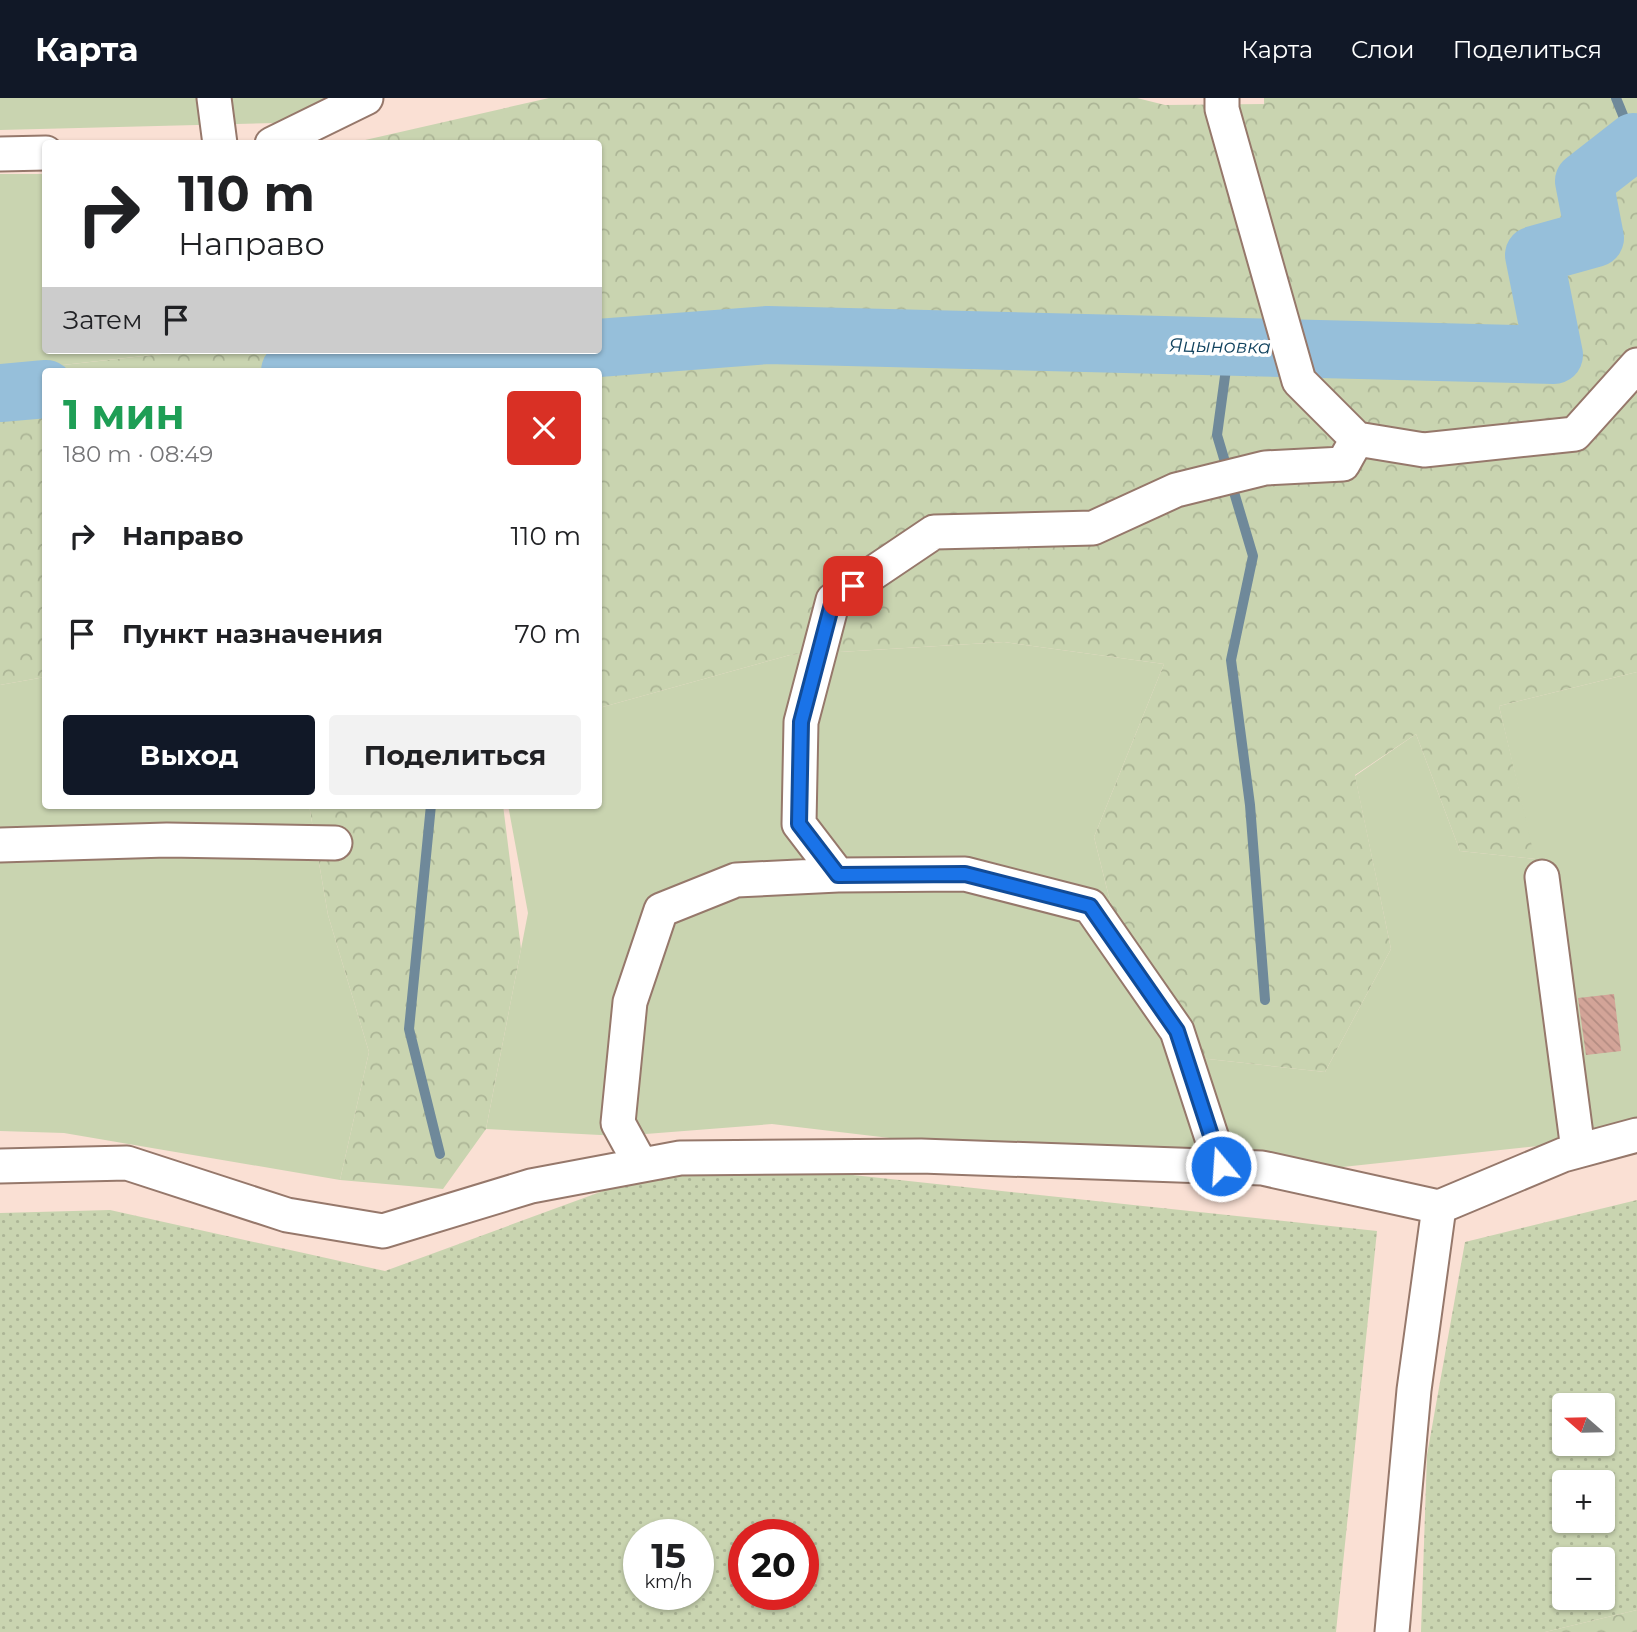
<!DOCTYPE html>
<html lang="ru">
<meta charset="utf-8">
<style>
:root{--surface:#fff;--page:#f2f2f2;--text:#202124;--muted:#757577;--accent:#111827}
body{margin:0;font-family:Montserrat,sans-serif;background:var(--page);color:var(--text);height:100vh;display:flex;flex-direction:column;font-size:26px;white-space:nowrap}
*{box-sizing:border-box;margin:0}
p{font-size:23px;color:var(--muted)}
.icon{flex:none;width:38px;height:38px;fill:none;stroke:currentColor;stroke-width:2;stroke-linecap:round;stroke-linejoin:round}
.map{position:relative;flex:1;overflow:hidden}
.drawer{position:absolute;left:42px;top:270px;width:560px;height:441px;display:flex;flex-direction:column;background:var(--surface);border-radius:7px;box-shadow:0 2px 5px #0004}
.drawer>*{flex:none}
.hud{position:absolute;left:42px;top:42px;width:560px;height:214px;border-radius:7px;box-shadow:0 2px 5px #0004;background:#fff;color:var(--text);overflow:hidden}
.needle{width:46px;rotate:290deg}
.fabs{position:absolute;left:1552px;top:1295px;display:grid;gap:14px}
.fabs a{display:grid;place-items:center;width:63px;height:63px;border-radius:7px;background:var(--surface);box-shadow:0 2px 5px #0004;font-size:35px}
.speed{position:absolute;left:623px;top:1421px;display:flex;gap:14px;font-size:35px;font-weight:700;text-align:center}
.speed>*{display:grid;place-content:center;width:91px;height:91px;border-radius:50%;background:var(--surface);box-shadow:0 2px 5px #0004;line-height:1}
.speed small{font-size:18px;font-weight:400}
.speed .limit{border:10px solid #d22;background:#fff;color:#111}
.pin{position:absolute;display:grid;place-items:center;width:60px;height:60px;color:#fff;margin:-30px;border-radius:14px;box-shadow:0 4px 10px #0006}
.me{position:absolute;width:77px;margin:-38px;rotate:342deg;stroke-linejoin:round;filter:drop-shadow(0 0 5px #0008)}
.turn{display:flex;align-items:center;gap:24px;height:147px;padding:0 21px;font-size:32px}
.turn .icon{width:91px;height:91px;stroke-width:2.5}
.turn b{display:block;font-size:49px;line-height:60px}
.then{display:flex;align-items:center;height:66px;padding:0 21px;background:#0003;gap:14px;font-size:26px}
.round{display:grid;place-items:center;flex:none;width:74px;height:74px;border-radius:7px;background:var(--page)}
.headline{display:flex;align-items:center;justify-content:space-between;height:119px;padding:0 21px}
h1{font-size:42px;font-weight:700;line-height:52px;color:#1e9e55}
.primary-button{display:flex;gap:14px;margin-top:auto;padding:14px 21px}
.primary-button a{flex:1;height:80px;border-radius:7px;background:var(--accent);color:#fff;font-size:28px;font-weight:700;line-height:80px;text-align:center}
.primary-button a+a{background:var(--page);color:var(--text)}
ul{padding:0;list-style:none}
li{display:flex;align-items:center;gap:21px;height:98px;padding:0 21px}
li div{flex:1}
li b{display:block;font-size:26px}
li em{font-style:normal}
header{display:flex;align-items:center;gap:42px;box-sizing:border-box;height:98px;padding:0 35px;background:var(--accent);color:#fff}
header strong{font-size:33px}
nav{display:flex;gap:38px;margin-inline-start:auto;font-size:24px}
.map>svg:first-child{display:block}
</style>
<header>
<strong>Карта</strong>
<nav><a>Карта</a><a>Слои</a><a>Поделиться</a></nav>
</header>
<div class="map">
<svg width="1637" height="1534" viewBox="0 0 1637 1534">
<defs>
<pattern id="grass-dots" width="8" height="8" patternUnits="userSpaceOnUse" patternTransform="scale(1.75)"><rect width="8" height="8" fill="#c9d4b0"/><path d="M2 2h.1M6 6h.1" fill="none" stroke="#acb596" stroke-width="1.8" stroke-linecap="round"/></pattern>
<pattern id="forest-crowns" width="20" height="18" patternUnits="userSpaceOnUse" patternTransform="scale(1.75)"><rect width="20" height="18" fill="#c9d4b0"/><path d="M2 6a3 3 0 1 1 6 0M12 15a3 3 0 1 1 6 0" fill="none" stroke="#acb596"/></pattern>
<pattern id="building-back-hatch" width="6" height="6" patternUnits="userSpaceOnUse" patternTransform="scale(1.75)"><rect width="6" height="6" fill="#d3a498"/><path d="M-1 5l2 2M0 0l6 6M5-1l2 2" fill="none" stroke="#b48c82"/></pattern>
</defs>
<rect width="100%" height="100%" fill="#fae0d4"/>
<!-- grass -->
<path fill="url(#grass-dots)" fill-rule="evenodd" d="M693 1060 1377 1133 1336 1534H0V1115L110 1112 385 1173ZM639 1437H698V1496H639ZM744 1437H803V1496H744Z
M1637 1102V1512L1545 1534H1421L1427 1357 1465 1144ZM1564 1307H1603V1346H1564ZM1564 1384H1603V1423H1564ZM1564 1461H1603V1500H1564Z"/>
<!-- forest -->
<path fill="url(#forest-crowns)" d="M549 0H1137L1165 7 1264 6V0H1637V574L1499 608 1536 761 1460 753 1416 636 1355 677 1391 851 1325 974 1199 960 1111 807 1094 739 1164 566 1004 544 790 557 599 610 598 273H46L45 579 0 587V274L198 252H598V46L352 45Z
M309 707H503L521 851 486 1031 443 1091 340 1082 369 954 328 817Z
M1637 1512V1534H1545Z"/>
<!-- garden -->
<path fill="#c9d4b0" d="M0 0H344L275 25 0 32Z
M0 76H45L46 252H197L0 274Z
M1004 544 1164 566 1094 739 1111 807 1199 960 1325 974 1391 851 1355 678 1416 636 1460 753 1535 761 1499 608 1637 574V1028L1557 1046 1324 1071 1040 1058 772 1026 620 1038 486 1031 528 815 508 707H598L599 610 790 557Z
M45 579 46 707H309L328 817 369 954 340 1082 64 1035 0 1033V587Z"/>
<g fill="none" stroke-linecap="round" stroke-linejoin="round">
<!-- stream -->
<path stroke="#6f899a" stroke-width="10" d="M1616 0 1634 44
M1229 249 1217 337 1253 458 1231 562 1250 707 1265 902
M585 273 592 252
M431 707 409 931 440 1056"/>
<!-- river -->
<path stroke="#96bfda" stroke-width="58" d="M598 250 768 237 1554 257 1534 157 1595 140 1584 83 1634 44 1637 46
M290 273 570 252
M0 295 46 291"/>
</g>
<!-- building -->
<path fill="url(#building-back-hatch)" d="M1614 896 1621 953 1586 957 1578 900Z"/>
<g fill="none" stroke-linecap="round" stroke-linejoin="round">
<defs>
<path id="minor" d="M214 0 220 46
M1222 0V11L1299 283 1357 341 1424 352 1575 336 1637 267
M272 46 366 0
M0 56 46 55
M0 747 167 742 335 745
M1542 779 1578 1052
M641 1067 618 1025 630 904 661 812 736 782 838 777
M0 1068 127 1065 287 1117 383 1133 531 1088 680 1060 921 1058 1262 1070 1439 1109
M1221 1068 1177 933 1090 808 965 776 838 777 799 726 801 624 833 502 934 434 1093 430 1176 392 1265 370 1343 366 1357 341
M1392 1534 1414 1292 1439 1109 1563 1057 1637 1037"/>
</defs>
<!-- minor casing -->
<use href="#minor" stroke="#96786b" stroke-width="37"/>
<!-- minor -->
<use href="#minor" stroke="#fff" stroke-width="33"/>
</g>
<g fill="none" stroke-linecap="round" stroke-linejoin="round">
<defs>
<path id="route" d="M853 488 833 502 801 624 799 726 838 777 965 776 1090 808 1177 933 1221 1068"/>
</defs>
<!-- route casing -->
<use href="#route" stroke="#114b97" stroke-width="18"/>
<!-- route -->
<use href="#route" stroke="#1a73e8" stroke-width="12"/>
</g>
<g text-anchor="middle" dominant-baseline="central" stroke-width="7" stroke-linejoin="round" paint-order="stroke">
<!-- water labels -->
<g font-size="19" font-style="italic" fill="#11435f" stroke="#fff">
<text transform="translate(1220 248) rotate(1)">Яцыновка</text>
</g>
</g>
</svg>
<div class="fabs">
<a><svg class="needle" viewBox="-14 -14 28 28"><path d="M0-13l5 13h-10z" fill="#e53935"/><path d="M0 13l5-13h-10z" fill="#757577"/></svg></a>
<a>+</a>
<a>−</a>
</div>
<div class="speed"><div>15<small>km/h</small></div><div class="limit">20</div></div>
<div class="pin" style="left:853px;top:488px;background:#d93025"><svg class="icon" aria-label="arrive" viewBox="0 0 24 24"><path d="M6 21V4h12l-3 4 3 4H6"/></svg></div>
<svg class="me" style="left:1221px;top:1068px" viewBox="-20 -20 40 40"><circle r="17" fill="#1a73e8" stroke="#fff" stroke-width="3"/><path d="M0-11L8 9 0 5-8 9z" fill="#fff"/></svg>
<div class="hud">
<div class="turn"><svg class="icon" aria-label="right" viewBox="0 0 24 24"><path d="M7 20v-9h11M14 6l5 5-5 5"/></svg><div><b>110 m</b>Направо</div></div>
<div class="then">Затем<svg class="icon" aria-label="arrive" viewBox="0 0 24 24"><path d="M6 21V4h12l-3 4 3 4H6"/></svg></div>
</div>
<section class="drawer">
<div class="headline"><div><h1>1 мин</h1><p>180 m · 08:49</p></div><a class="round" style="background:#d93025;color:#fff"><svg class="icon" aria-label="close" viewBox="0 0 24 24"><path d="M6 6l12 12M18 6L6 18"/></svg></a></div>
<ul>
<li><svg class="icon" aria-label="right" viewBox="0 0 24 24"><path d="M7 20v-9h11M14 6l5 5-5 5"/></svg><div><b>Направо</b></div><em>110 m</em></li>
<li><svg class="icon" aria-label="arrive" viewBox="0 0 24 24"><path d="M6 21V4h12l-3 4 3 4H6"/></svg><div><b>Пункт назначения</b></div><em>70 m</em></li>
</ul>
<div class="primary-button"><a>Выход</a><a>Поделиться</a></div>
</section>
</div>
